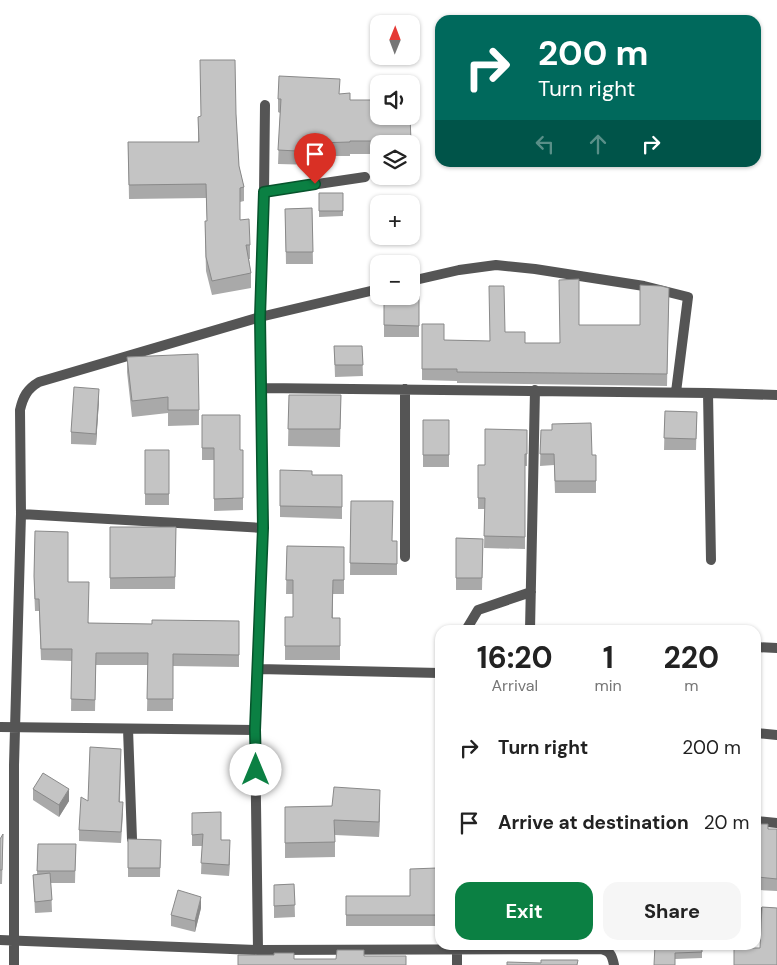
<!DOCTYPE html>
<meta charset="utf-8">
<style>
:root{--surface:#fff;--page:#f6f6f6;--text:#222;--muted:#767676;--accent:#0b8043}
body{margin:0;font-family:"DM Sans",sans-serif;background:var(--page);color:var(--text);height:100vh;display:flex;flex-direction:column;font-size:19px;white-space:nowrap}
*{box-sizing:border-box;margin:0}
p{font-size:16px;color:var(--muted)}
.icon{flex:none;width:28px;height:28px;fill:none;stroke:currentColor;stroke-width:2;stroke-linecap:round;stroke-linejoin:round}
.map{position:relative;flex:1;overflow:hidden}
.panel{position:absolute;left:435px;top:625px;width:326px;height:325px;display:flex;flex-direction:column;background:var(--surface);border-radius:15px;box-shadow:0 1px 4px #0004}
.panel>*{flex:none}
.guide{position:absolute;left:435px;top:15px;width:326px;height:152px;border-radius:15px;box-shadow:0 1px 4px #0004;background:#00695c;color:#fff;overflow:hidden}
.needle{width:32px;rotate:1deg}
.controls{position:absolute;left:370px;top:15px;display:grid;gap:10px}
.controls a{display:grid;place-items:center;width:50px;height:50px;border-radius:10px;background:var(--surface);box-shadow:0 1px 4px #0004;font-size:25px}
.pin{position:absolute;display:grid;place-items:center;width:42px;height:42px;color:#fff;margin:-51px -21px;border-radius:50% 50% 50% 0;rotate:-45deg;box-shadow:0 0 5px #0007}
.pin .icon{rotate:45deg}
.me{position:absolute;width:55px;margin:-28px;rotate:0deg;stroke-linejoin:round;filter:drop-shadow(0 0 4px #0008)}
.turn{display:flex;align-items:center;gap:18px;height:105px;padding:0 20px;font-size:22px}
.turn .icon{width:65px;height:65px;stroke-width:2.5}
.turn b{display:block;font-size:35px;line-height:42px}
.lanes{display:flex;align-items:center;height:48px;padding:0 20px;background:#0003;justify-content:center;gap:25px;direction:ltr}
.lanes .off{opacity:.35}
.eta{display:flex;justify-content:space-evenly;align-items:center;height:85px;text-align:center}
.eta b{font-size:30px;font-weight:700;line-height:35px}
.primary-button{display:flex;gap:10px;margin-top:auto;padding:10px 20px}
.primary-button a{flex:1;height:58px;border-radius:15px;background:var(--accent);color:#fff;font-size:20px;font-weight:700;line-height:58px;text-align:center}
.primary-button a+a{background:var(--page);color:var(--text)}
ul{padding:0;list-style:none}
li{display:flex;align-items:center;gap:15px;height:75px;padding:0 20px}
li div{flex:1}
li b{display:block;font-size:19px}
li em{font-style:normal}
.map>svg:first-child{display:block}
</style>
<div class="map">
<svg width="777" height="965" viewBox="0 0 777 965">
<rect width="100%" height="100%" fill="#fff"/>
<g fill="none" stroke-linecap="round" stroke-linejoin="round">
<!-- minor -->
<path stroke="#555" stroke-width="10" d="M264 192 365 177
M411 281 459 270 496 265 535 269 644 286 688 297 676 392
M261 388 708 393 777 395
M708 393 711 560
M21 514 263 528
M405 557V389
M466 630 478 610 531 592
M530 630 535 390
M756 647 777 648
M258 669 440 673
M0 727 255 730
M128 729 132 839
M756 733 777 735
M756 821 777 823
M756 912 777 913
M0 940 258 950 599 949C610 950 612 955 614 965
M258 950 255 730 263 528 260 317 264 192 265 105
M14 965V765L21 514 20 410C23 397 27 389 39 382L260 317 379 289
M457 965V950"/>
</g>
<!-- wall -->
<path fill="#a9a9a9" d="M340 94 350 100 410 116 411 144H379V154H350V156H316V165L278 164 280 113 278 112V99Z
M236 114 239 166 244 187V201L240 202V220L250 245V259H249L251 273V288L212 295 206 271 205 235V221H207L206 198 129 199 128 142H198V117Z
M319 193H343V216L319 217Z
M312 208 313 264H286L285 209Z
M669 288 667 386 457 383V381L422 380V324L444 340 489 341 505 332 525 343H559L579 325H640Z
M384 296H419V337H384Z
M334 346H362L363 376 335 377Z
M127 357 199 410V425L168 426V413L132 417 127 372Z
M289 395H341L340 447 288 446Z
M99 400 96 445 71 444V432Z
M665 411 697 412 696 450H664Z
M202 415 240 450H243V510L214 511V460H202Z
M423 420H449V467H423Z
M527 430V466H525V549L484 548 485 509H478V465H485Z
M541 430 592 455H596V493H555L554 465 540 466Z
M145 450H169V505H145Z
M280 470 312 475H342V519L280 517Z
M351 501 392 541H397V575H350Z
M110 527H176L175 589H110Z
M35 531 68 582 89 623 152 624 239 621V667L173 666V711H147L148 665H96L95 711H71L72 661 41 660 39 611H35L34 587Z
M456 538 483 539 482 590H456Z
M287 546 344 547V594H333V618H340V660H285V617H293V594H286Z
M121 761 120 802 123 814 121 843 79 841V830L88 801Z
M33 789 69 801 59 817 33 800Z
M380 805 379 837 335 835V857L285 858V807Z
M192 813 221 840 230 852 229 876 201 874 202 846H192Z
M756 824 768 829H777V891L759 890V895H756Z
M0 839 3 848 2 884H0Z
M128 839 161 840 160 877H128Z
M38 844H76L75 883H51L52 912 35 913 33 875 37 874Z
M437 868 438 926H346V896H410Z
M294 884 295 917 274 918V885Z
M201 908 195 932 171 926V915Z
M655 945H702V958L675 959Z
M702 945H719L718 948 702 947Z"/>
<!-- shaded-wall -->
<path fill="#898989" d="M99 389V400L96 445V434Z
M69 789V801L59 817V805Z
M380 790V805L379 837V822Z
M230 840V852L229 876V865Z
M201 897V908L195 932V921Z"/>
<!-- building -->
<path fill="#c4c4c4" stroke="#898989" d="M200 60H235L236 114 239 166 244 187 240 188V220L249 219 250 245H246L251 273 212 281 206 257 205 221H207L206 184 129 185 128 142H199L198 117 201 116Z
M279 76 340 79 339 94 350 93V100H379V116H410L411 141H350V142L316 143V152L278 150 281 99H278Z
M319 193H343V211H319Z
M312 208 313 252H286L285 209Z
M579 279V325H640V285L661 286 669 288 667 374 457 372V369H422V324H444V340L490 341 489 286H504L505 332H525V343H560L559 280Z
M384 296H419V326L384 325Z
M334 346H362L363 365H335Z
M198 354 199 410H168V397L132 401 127 357Z
M74 387 99 389 96 434 71 432Z
M289 395H341L340 429H288Z
M665 411 697 412 696 439 664 438Z
M202 415H240V450H243V498L214 499V448H202Z
M423 420H449V455H423Z
M591 423 592 455H596V481H555L554 454H540L541 430H552V424Z
M485 429 527 430V454H525V537L484 536 485 498H478V465H485Z
M145 450H169V494H145Z
M280 470 312 471V475H342V507L280 506Z
M351 501H393L392 541H397V564L350 563Z
M110 527H176L175 577 110 578Z
M35 531 68 532V582H89L88 623 152 624V620L239 621V655L173 654V699H147L148 653H96L95 700 71 699 72 649H41L39 599H35L34 576Z
M456 538 483 539 482 578H456Z
M287 546 344 547V580H333L332 618H340V646H285V617H293V580H286Z
M90 747 121 749 119 802H123L121 832 79 830 81 797 88 801Z
M43 773 69 789 59 805 33 789Z
M334 787 380 790 379 822 334 820 335 842 285 843V807L332 806Z
M221 812V840H230L229 865 201 863 203 834 192 835V813Z
M756 824H768V829H777V879L758 877 759 883H756Z
M3 834 2 870H0V839Z
M128 839 161 840 160 868H128Z
M38 844H76L75 871H37Z
M437 868 438 915H346V896H410V869Z
M50 873 52 900 35 902 33 875Z
M294 884 295 905 274 906V885Z
M178 890 201 897 195 921 171 915Z
M762 907 777 908V965H734V948H760Z
M655 945H702V952L675 953V965H654Z
M337 950H364V956H406V965H238V955H274V953H294V959H336Z
M541 960H578L577 965H507V962L541 963Z"/>
<g fill="none" stroke-linecap="round" stroke-linejoin="round">
<defs>
<path id="route" d="M256 770 255 730 263 528 260 317 264 192 315 184"/>
</defs>
<!-- route casing -->
<use href="#route" stroke="#07532c" stroke-width="12"/>
<!-- route -->
<use href="#route" stroke="#0b8043" stroke-width="9"/>
</g>
</svg>
<div class="controls">
<a><svg class="needle" viewBox="-14 -14 28 28"><path d="M0-13l5 13h-10z" fill="#e53935"/><path d="M0 13l5-13h-10z" fill="#767676"/></svg></a>
<a><svg class="icon" aria-label="sound" viewBox="0 0 24 24"><path d="M4 9h4l5-4v14l-5-4H4zM17 9q2 3 0 6"/></svg></a>
<a><svg class="icon" aria-label="layers" viewBox="0 0 24 24"><path d="M12 4l9 5-9 5-9-5zM3 14l9 5 9-5"/></svg></a>
<a>+</a>
<a>−</a>
</div>
<div class="pin" style="left:315px;top:184px;background:#d93025"><svg class="icon" aria-label="arrive" viewBox="0 0 24 24"><path d="M6 21V4h12l-3 4 3 4H6"/></svg></div>
<svg class="me" style="left:256px;top:770px" viewBox="-20 -20 40 40"><circle r="19" fill="#fff"/><path d="M0-13L10 11 0 6-10 11z" fill="#0b8043"/></svg>
<div class="guide">
<div class="turn"><svg class="icon" aria-label="right" viewBox="0 0 24 24"><path d="M7 20v-9h11M14 6l5 5-5 5"/></svg><div><b>200 m</b>Turn right</div></div>
<div class="lanes"><svg class="icon off" aria-label="left" viewBox="0 0 24 24"><path d="M17 20v-9H6M10 6l-5 5 5 5"/></svg><svg class="icon off" aria-label="ahead" viewBox="0 0 24 24"><path d="M12 20V5M6 11l6-6 6 6"/></svg><svg class="icon" aria-label="right" viewBox="0 0 24 24"><path d="M7 20v-9h11M14 6l5 5-5 5"/></svg></div>
</div>
<section class="panel">
<div class="eta">
<div><b>16:20</b><p>Arrival</p></div>
<div><b>1</b><p>min</p></div>
<div><b>220</b><p>m</p></div>
</div>
<ul>
<li><svg class="icon" aria-label="right" viewBox="0 0 24 24"><path d="M7 20v-9h11M14 6l5 5-5 5"/></svg><div><b>Turn right</b></div><em>200 m</em></li>
<li><svg class="icon" aria-label="arrive" viewBox="0 0 24 24"><path d="M6 21V4h12l-3 4 3 4H6"/></svg><div><b>Arrive at destination</b></div><em>20 m</em></li>
</ul>
<div class="primary-button"><a>Exit</a><a>Share</a></div>
</section>
</div>
